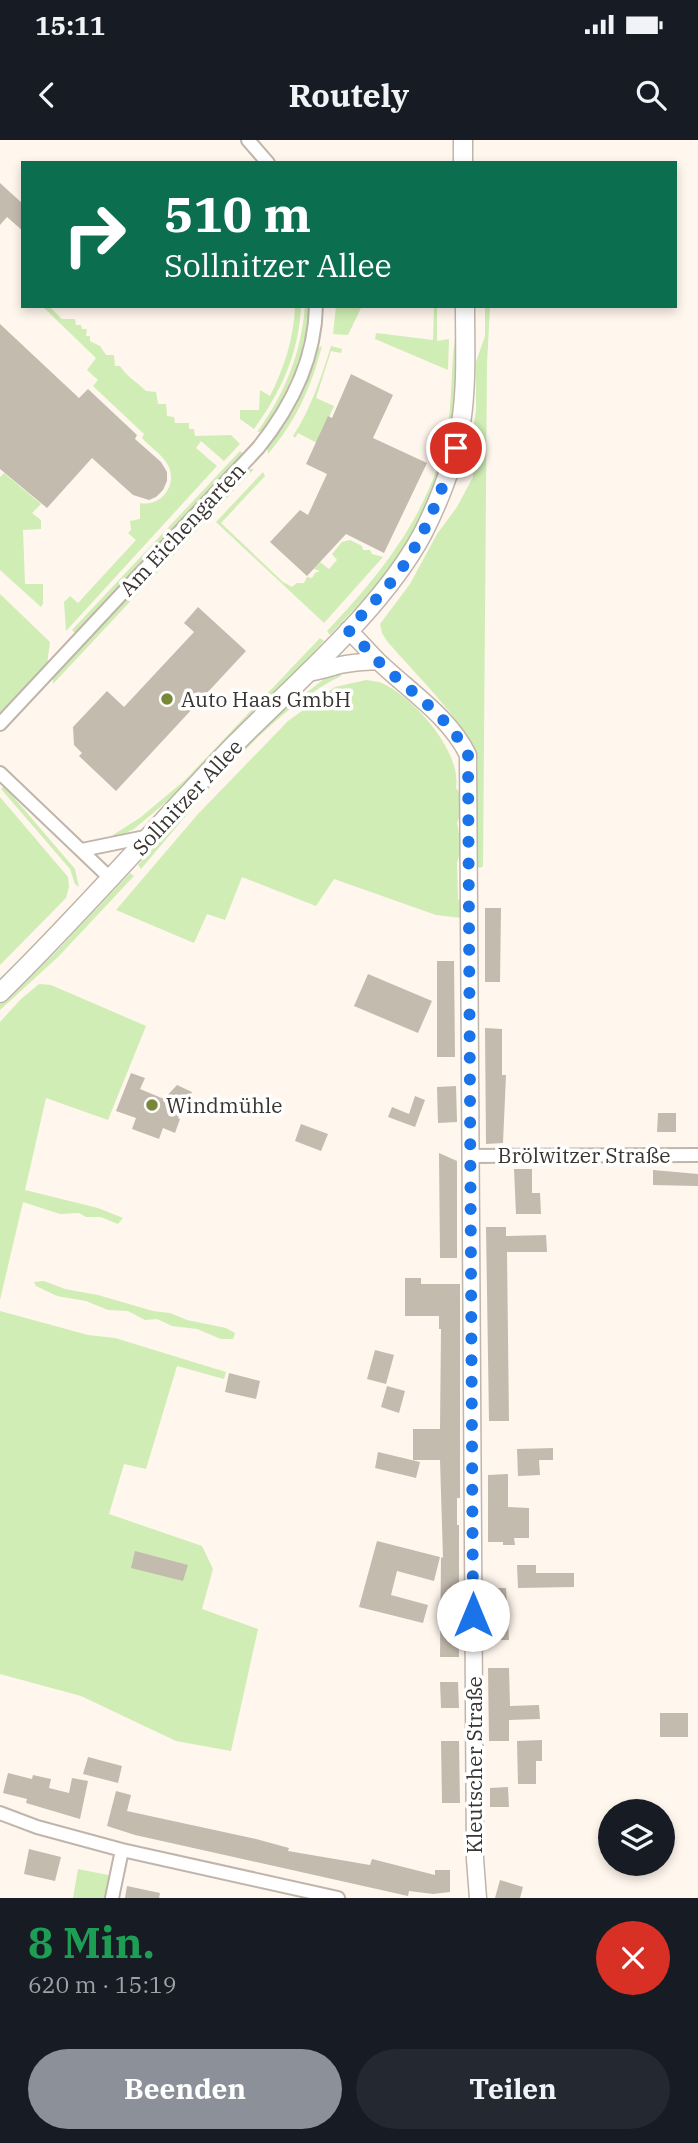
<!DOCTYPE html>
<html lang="de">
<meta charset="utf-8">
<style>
:root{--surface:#171b24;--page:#242831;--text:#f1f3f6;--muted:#9ea1a6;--accent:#8c9099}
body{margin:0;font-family:"IBM Plex Serif",serif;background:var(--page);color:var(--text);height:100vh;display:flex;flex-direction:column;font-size:26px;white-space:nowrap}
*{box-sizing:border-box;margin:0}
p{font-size:23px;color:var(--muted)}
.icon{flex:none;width:38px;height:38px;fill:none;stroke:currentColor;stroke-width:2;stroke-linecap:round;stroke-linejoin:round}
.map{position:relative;height:1758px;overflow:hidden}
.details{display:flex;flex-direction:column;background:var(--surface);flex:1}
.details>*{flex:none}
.top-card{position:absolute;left:21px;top:21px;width:656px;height:147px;border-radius:0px;box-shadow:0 4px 10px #0003;background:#0b6e4f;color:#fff;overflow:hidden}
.buttons{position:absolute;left:598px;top:1659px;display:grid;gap:14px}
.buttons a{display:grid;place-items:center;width:77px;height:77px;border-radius:50%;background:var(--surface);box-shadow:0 4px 10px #0003;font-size:35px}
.pin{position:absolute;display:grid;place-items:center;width:60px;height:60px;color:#fff;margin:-30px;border:4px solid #fff;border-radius:50%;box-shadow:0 2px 7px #0007}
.me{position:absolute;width:77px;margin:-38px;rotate:0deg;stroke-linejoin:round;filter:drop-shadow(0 0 5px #0008)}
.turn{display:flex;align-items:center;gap:24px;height:147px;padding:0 28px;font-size:32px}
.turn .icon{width:91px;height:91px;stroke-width:2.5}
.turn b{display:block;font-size:49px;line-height:60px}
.round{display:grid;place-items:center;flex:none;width:74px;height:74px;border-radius:37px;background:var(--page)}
.headline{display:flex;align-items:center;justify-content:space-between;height:119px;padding:0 28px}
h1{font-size:42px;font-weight:800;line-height:52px;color:#1e9e55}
.primary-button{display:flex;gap:14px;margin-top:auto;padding:14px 28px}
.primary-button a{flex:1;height:80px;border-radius:42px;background:var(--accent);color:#fff;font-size:28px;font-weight:800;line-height:80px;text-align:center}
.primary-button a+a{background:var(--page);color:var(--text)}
.status{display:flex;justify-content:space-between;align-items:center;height:49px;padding:0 35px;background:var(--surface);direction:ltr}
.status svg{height:19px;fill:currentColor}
header{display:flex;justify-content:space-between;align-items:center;height:91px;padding:0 28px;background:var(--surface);font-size:32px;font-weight:800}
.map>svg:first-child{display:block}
</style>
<div class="status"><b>15:11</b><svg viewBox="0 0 49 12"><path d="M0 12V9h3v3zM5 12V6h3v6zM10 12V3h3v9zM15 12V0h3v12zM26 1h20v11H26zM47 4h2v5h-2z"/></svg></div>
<header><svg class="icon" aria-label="back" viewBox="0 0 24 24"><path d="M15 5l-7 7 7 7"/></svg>Routely<svg class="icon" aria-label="search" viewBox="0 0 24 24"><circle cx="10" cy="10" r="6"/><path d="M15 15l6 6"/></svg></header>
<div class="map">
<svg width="698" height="1758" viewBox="0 0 698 1758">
<rect width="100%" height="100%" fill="#fff6ed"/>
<!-- green -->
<path fill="#d0edb5" d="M42 166H49L62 179H75L76 185H81L82 189H87L86 196H90V201L100 206 106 215H114L115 226H120C126 236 137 242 146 251L156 252 158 264H166L167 276 174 277 175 283H189V289H194L195 296 231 295 240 304 224 321 201 301 196 308 217 326 66 491 64 462 70 456 78 463 136 400 128 393 131 390 130 381 140 379V363C160 367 177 347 169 327 164 316 150 307 142 298L144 294 93 246 98 240 87 230 96 218Z
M295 166H301C299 213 281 252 254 289L240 279V270H259L260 250 270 256C284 228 294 198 295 166Z
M305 166H309C306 211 293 256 263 291L257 292C285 253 301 214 305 166Z
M336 166H362L348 195 333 194Z
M434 166H437V201L449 199 448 230 375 199 376 193 433 200Z
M485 166H490L487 224 483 726 480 728 474 725 478 620C467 583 413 532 387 501L382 493 380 484 410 444 437 394 457 367 473 337 470 312 476 270V222L485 196Z
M457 188C458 220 458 252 453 285 447 330 417 389 390 427 373 451 350 473 330 495L327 491C383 432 434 368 448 285 453 253 450 219 457 188Z
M322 206C311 248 296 281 268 314L267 308C292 279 309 246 317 209Z
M331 206 342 209 341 213 331 211 316 258 334 266 317 303 298 293 295 298 293 296C311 268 321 238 331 206Z
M240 311 244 314 75 493 72 490Z
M248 329H254L53 544V538Z
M263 332 265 336 221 383 283 442 292 447 297 443H304L307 437 312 438 315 433 320 431 314 429 320 422 329 429 337 420 332 414 342 402 350 400 362 406 363 410H370L372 414 383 417 324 483 216 382Z
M4 333 41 364 32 373 41 380V389L23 390 25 444H43V463L41 467 0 430V337Z
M0 454 50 502 47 525 0 574Z
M320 498 324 501 189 643 134 689 114 699 113 695 141 677 185 640Z
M339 532 341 536C266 572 195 666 141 729L138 725 203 651 267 583 328 536Z
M366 540C371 541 377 541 382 543 413 557 462 611 456 648L462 656V671L457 683 460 699V713L457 723 458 759 464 765 462 778 436 775 334 739 316 766 242 737 225 780 207 774 194 803 116 770 198 674 288 581 335 547Z
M4 646 75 729 79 747 75 744 70 729 1 649Z
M0 657 68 737 69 747 66 758 0 825Z
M130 733 134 736 58 817 0 870V864L54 814Z
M39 844 51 845 146 886 108 980 46 958 25 1050 98 1068 123 1078 118 1084 101 1077H86L79 1073 60 1074 23 1062 0 1160V882L21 859Z
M44 1141 65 1149 98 1155 153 1171 170 1173 187 1180 226 1188 235 1193 233 1199H221L197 1189 172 1186 157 1179 145 1180 128 1171 108 1170 86 1161 57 1156 36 1146 34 1142Z
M0 1171 88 1195 115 1198 226 1232 224 1239 177 1226 146 1329 124 1324 109 1374 202 1406 213 1429 202 1469 258 1489 231 1611 176 1601 81 1556 0 1534Z
M78 1729 113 1736 108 1758H73Z"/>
<!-- building -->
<path fill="#c4bbaf" d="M0 43 23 64V91L7 77 0 85Z
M0 184 79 258 88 249 137 295 135 299 161 322 167 332V341L163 350 156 357 149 360 133 355 92 318 47 368 0 329Z
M351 234 393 255 373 298 427 323 384 413 346 394 307 436 270 402 300 370 308 375 327 334 306 324 328 276 332 278Z
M198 467 246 511 116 651 79 616 82 613 74 605 73 587 107 551 124 567 194 492 184 483Z
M485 768H501L500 842H485Z
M437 821H454L455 917H437Z
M368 834 432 861 418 893 354 866Z
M485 888 502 889V935H506L503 1003 486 1004Z
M131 933 145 938 140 949 164 959 177 945 192 952 178 978 180 979 175 993 163 988 159 999 132 989 136 978 116 971Z
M456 946 457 982 438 983 437 947Z
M415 956 425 960 415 987 388 977 392 967 409 974Z
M658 973H676V992H657Z
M301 984 328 994 321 1011 295 1001Z
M439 1013 457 1021V1118H440Z
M514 1029H532V1053H540L541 1074H516Z
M653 1030 698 1034V1046L653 1045Z
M486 1087H506V1096L546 1095 547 1112H507L509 1281H489Z
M405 1138H421V1144H460V1358H457V1385H459V1517H440L441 1417 443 1418 440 1320H413V1289H440L441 1189H439V1176H405Z
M375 1210 394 1215 386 1244 367 1239Z
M229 1233 260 1241 256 1259 225 1252Z
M387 1246 405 1251 399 1273 381 1267Z
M553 1308V1320H539L540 1335 518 1336 517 1309Z
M378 1312 420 1322 416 1338 375 1328Z
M508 1334V1367L529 1368V1398H514L515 1405H503V1402H488V1335Z
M377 1401 440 1417 434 1441 397 1431 391 1455 428 1465 423 1483 359 1467Z
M135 1411 188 1425 183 1441 131 1428Z
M517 1425H536V1433H574V1447L518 1448Z
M488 1448H506L509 1500H489Z
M488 1528H509L510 1566 539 1565 540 1579 509 1580V1601H489Z
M440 1542H458L459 1568H441Z
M660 1573H688V1597H660Z
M542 1600V1621H536V1644H518L517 1601Z
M441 1601H459L460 1663H442Z
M88 1617 122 1626 118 1643 83 1634Z
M8 1633 32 1639 33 1635 51 1639 49 1648 69 1653 72 1638 88 1641 80 1679 26 1663 27 1659 3 1653Z
M508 1647 509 1667H490V1648Z
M116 1651 131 1655 127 1671 256 1699 289 1708 288 1711 370 1725 372 1719 435 1735V1730H450V1752L433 1754 409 1751 408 1756 135 1695 107 1686Z
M29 1709 61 1717 55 1741 24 1734Z
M500 1740 523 1747 520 1758H495Z
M127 1746 160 1753 159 1758H125Z"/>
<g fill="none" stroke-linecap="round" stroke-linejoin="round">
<defs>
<path id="minor" d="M248 0 268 23
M0 584 258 308C291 267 315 221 316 166
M0 633 111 739
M82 710 150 696
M470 1016 698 1015
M0 1673 37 1687 122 1710 338 1758
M112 1758 122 1710"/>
<path id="tertiary" d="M348 490C359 500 368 511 378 521 409 551 449 576 468 615L475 1719 478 1758
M306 533C317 532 323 530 333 527 347 522 363 522 378 521"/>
<path id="secondary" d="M463 0V23
M0 853C81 774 155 688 233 606 295 543 382 470 423 393 440 359 455 320 461 283 467 245 465 205 465 166"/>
</defs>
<!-- minor casing -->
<use href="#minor" stroke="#c0b5ab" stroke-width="16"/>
<!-- tertiary casing -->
<use href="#tertiary" stroke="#c0b5ab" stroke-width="19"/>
<!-- secondary casing -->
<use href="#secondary" stroke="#c0b5ab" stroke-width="21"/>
<!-- minor -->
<use href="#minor" stroke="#fff" stroke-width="12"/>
<!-- tertiary -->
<use href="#tertiary" stroke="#fff" stroke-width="16"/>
<!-- secondary -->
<use href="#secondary" stroke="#fff" stroke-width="18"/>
</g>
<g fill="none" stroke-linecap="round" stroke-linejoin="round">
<!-- route -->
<path stroke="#1a73e8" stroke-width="12" stroke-dasharray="0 21.6" d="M456 308C442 350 427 391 402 428 386 450 366 470 348 490 359 500 368 511 378 521 409 551 449 576 468 615L473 1475"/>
</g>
<!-- markers -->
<g fill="#788836" stroke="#fff" stroke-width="2.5">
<circle cx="167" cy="559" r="7"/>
<circle cx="152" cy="965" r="7"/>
</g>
<g text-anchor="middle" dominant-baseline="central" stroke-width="7" stroke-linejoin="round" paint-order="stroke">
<!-- street labels -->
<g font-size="21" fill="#393531" stroke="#fff">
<text transform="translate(182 389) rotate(-47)">Am Eichengarten</text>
<text transform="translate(187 657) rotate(-47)">Sollnitzer Allee</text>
<text x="584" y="1015">Brölwitzer Straße</text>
<text transform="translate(474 1625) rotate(-90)">Kleutscher Straße</text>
</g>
<!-- poi labels -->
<g font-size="21" fill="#393531" stroke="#fff" text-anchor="start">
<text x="181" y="559">Auto Haas GmbH</text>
<text x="166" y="965">Windmühle</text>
</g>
</g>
</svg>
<div class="buttons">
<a><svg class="icon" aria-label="layers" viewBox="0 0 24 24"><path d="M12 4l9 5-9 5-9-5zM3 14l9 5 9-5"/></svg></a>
</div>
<div class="pin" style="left:456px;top:308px;background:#d93025"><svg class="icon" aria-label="arrive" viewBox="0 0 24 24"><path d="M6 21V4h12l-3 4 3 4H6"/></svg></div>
<svg class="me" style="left:473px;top:1475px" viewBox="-20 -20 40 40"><circle r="19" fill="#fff"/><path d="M0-13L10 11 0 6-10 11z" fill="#1a73e8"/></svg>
<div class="top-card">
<div class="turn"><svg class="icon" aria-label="right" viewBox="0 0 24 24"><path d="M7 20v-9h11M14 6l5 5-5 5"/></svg><div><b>510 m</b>Sollnitzer Allee</div></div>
</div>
</div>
<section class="details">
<div class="headline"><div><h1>8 Min.</h1><p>620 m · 15:19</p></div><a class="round" style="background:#d93025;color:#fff"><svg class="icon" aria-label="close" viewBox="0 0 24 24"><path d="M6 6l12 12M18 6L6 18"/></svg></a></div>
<div class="primary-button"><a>Beenden</a><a>Teilen</a></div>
</section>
